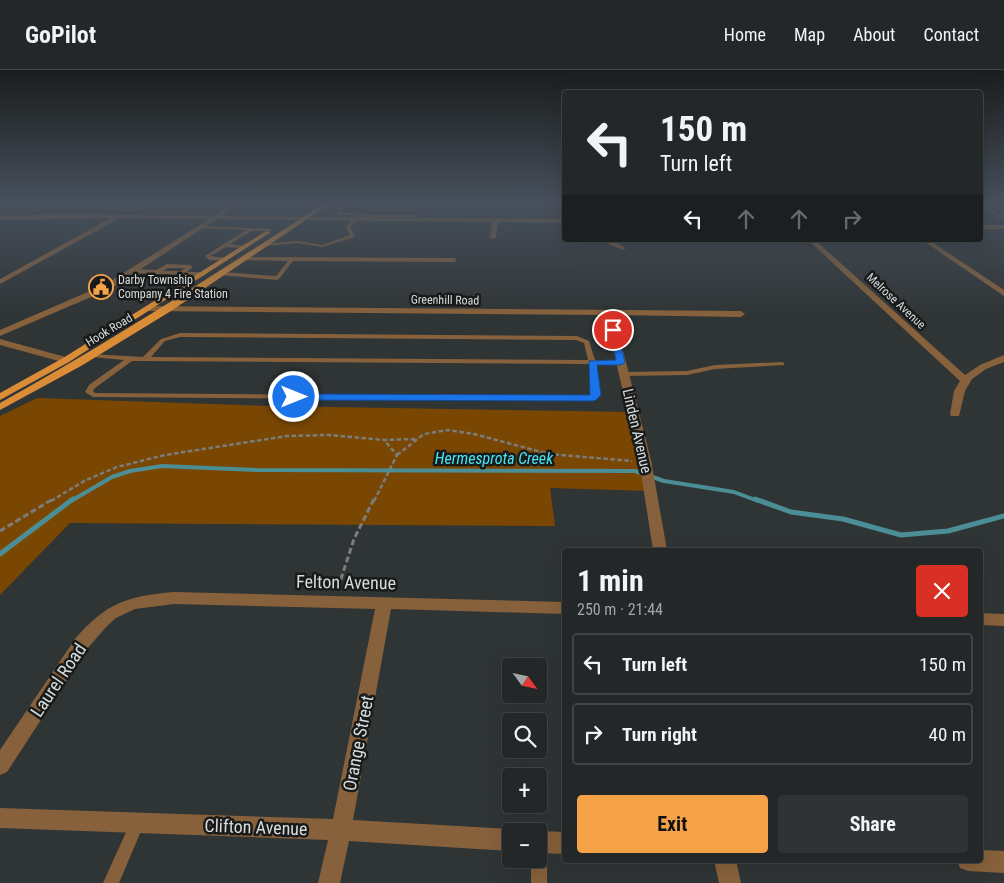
<!DOCTYPE html>
<meta charset="utf-8">
<style>
:root{--surface:#232728;--page:#2f3334;--text:#f1f3f6;--muted:#a3a5a8;--line:#404445;--accent:#f6a247}
body{margin:0;font-family:"Roboto Condensed",sans-serif;background:var(--page);color:var(--text);height:100vh;display:flex;flex-direction:column;font-size:19px;white-space:nowrap}
*{box-sizing:border-box;margin:0}
p{font-size:16px;color:var(--muted)}
.icon{flex:none;width:28px;height:28px;fill:none;stroke:currentColor;stroke-width:2;stroke-linecap:round;stroke-linejoin:round}
.map{position:relative;flex:1;overflow:hidden}
.details{position:absolute;left:562px;top:478px;width:421px;height:315px;display:flex;flex-direction:column;background:var(--surface);border-radius:5px;box-shadow:0 5px 20px #0002,0 0 0 1px var(--line)}
.details>*{flex:none}
.banner{position:absolute;left:562px;top:20px;width:421px;height:152px;border-radius:5px;box-shadow:0 5px 20px #0002,0 0 0 1px var(--line);background:#232728;color:var(--text);overflow:hidden}
.needle{width:32px;rotate:123deg}
.tools{position:absolute;left:502px;top:588px;display:grid;gap:10px}
.tools a{display:grid;place-items:center;width:45px;height:45px;border-radius:5px;background:var(--surface);box-shadow:0 5px 20px #0002,0 0 0 1px var(--line);font-size:25px}
.pin{position:absolute;display:grid;place-items:center;width:42px;height:42px;color:#fff;margin:-21px;border:2px solid #fff;border-radius:50%;box-shadow:0 1px 5px #0007}
.me{position:absolute;width:55px;margin:-28px;rotate:90deg;stroke-linejoin:round;filter:drop-shadow(0 0 4px #0008)}
.turn{display:flex;align-items:center;gap:18px;height:105px;padding:0 15px;font-size:22px}
.turn .icon{width:65px;height:65px;stroke-width:2.5}
.turn b{display:block;font-size:35px;line-height:42px}
.lanes{display:flex;align-items:center;height:48px;padding:0 15px;background:#0003;justify-content:center;gap:25px;direction:ltr}
.lanes .off{opacity:.35}
.round{display:grid;place-items:center;flex:none;width:52px;height:52px;border-radius:5px;background:var(--page)}
.summary{display:flex;align-items:center;justify-content:space-between;height:85px;padding:0 15px}
h1{font-size:30px;font-weight:700;line-height:38px}
.action{display:flex;gap:10px;margin-top:auto;padding:10px 15px}
.action a{flex:1;height:58px;border-radius:5px;background:var(--accent);color:#111;font-size:20px;font-weight:700;line-height:58px;text-align:center}
.action a+a{background:var(--page);color:var(--text)}
ul{padding:0;list-style:none}
li{display:flex;align-items:center;gap:15px;height:62px;margin:0 10px 8px;padding:0 5px;border:2px solid var(--line);border-radius:5px}
li div{flex:1}
li b{display:block;font-size:19px}
li em{font-style:normal}
header{display:flex;align-items:center;gap:30px;box-sizing:border-box;height:70px;padding:0 25px;background:var(--surface);border-bottom:1px solid var(--line)}
header strong{font-size:24px}
nav{display:flex;gap:28px;margin-inline-start:auto;font-size:18px}
.map>svg:first-child{display:block}
</style>
<header>
<strong>GoPilot</strong>
<nav><a>Home</a><a>Map</a><a>About</a><a>Contact</a></nav>
</header>
<div class="map">
<svg width="1004" height="813" viewBox="0 0 1004 813">
<rect width="100%" height="100%" fill="#2f3435"/>
<!-- green -->
<path fill="#7a4703" d="M37 328 270 336 633 342 650 421 550 418 555 456 70 453 0 525V346Z"/>
<g fill="none" stroke-linecap="round" stroke-linejoin="round">
<!-- stream-far1 -->
<path stroke="#4c8e95" stroke-width="4" d="M71 431 112 407 130 401 162 396 257 400 635 401 664 411 734 422 758 431"/>
<!-- stream -->
<path stroke="#4c8e95" stroke-width="5" d="M755 429 791 442 843 449 901 465 948 461 1004 446
M0 484 73 429"/>
<!-- path-far1 -->
<path stroke="#797d7e" stroke-width="2.5" stroke-dasharray="4.5 2.5" stroke-linecap="butt" d="M397 385 424 364 448 360 474 364 549 384 632 391
M51 431 86 410 117 397 165 385 287 366 329 365 384 370
M374 431 397 385 384 370 415 369"/>
<!-- path -->
<path stroke="#797d7e" stroke-width="3" stroke-dasharray="6 3" stroke-linecap="butt" d="M0 461 53 429
M338 518 354 469 374 429"/>
<!-- service -->
<path fill="#87613c" fill-rule="evenodd" d="M324 135H345L341 143H361L363 145H417L419 146 415 151 413 150 414 147H360L350 157 355 167 322 177 298 173 263 176 261 175 263 174 298 171 322 175 350 165 346 157 357 145H336L341 137H323Z
M199 156 270 159 272 160 270 161H252L230 174 245 176H247V178L226 177 210 186 228 188V190L226 191 209 190 205 186 246 160 201 158Z
M243 187 454 188 457 190 454 192 293 191 279 209 277 210 219 205V203L221 202 276 206 288 191 241 190V188Z
M167 194 190 195 193 197 187 202H203L206 204 203 206 133 203 130 201 133 199 156 200ZM168 198H185L181 201H163Z
M180 263 577 266 589 271 595 290H621L624 292 621 294H596L600 325 596 330 586 331 93 327 85 322 89 315 124 290 92 287 90 286V284L143 287 161 269ZM180 267 576 270 584 273 588 290 151 287 165 271ZM132 291 589 294 592 325 586 327 95 323 93 321 95 318Z
M782 292 784 293V295L715 299 687 305 624 306 620 304 624 302 687 301 715 295Z
M137 747 142 749 144 754 119 813H103L132 749Z
M539 766 544 768 547 773V813H531V789H539Z"/>
<!-- minor -->
<path fill="#87613c" fill-rule="evenodd" d="M231 133H237L222 146 565 149V153L498 152 496 167 493 169 490 167 492 152 217 149 112 218 0 266V260L106 214 209 149 120 148 0 214V209L111 148 0 150V146L62 144 214 146Z
M981 155H1004V159H981Z
M606 170H612L626 178 623 180 610 175Z
M808 170H815L965 305 980 295 1004 285V292L986 299 972 309 965 321 959 346H951L950 344 954 321 960 311Z
M922 170H929L1004 220V226Z
M149 236 741 241 745 244 741 247 614 245 651 390 667 480H653L639 390 605 245 146 241 145 239Z
M0 269 69 288 71 290 66 293 0 275Z
M174 522 565 532V544L391 539 353 750 511 759 516 761H511V781L349 771 340 813H318L328 770 0 758V738L333 749 375 539 174 534 135 539 116 548 107 556 87 579 7 702 0 705V680L75 569C106 533 127 526 174 522Z
M981 543 1004 544V556L981 555Z
M539 761 565 762V784L539 783Z
M981 780 1004 781V803L968 801 960 798 957 790H981Z
M714 790H736L741 813H719Z"/>
<!-- primary -->
<path fill="#da8c36" fill-rule="evenodd" d="M325 133H331L171 241 81 296 0 340V333C112 271 218 202 325 133Z
M266 161 271 162 69 292 0 330V323L63 288Z"/>
<!-- rail -->
<path stroke="#bcbfc0" stroke-width="2" stroke-dasharray="1 2.5" stroke-linecap="butt" d="M981 135 1004 149"/>
</g>
<!-- sky -->
<linearGradient id="sky" x2="0" y2="1"><stop stop-color="#1a1d1d"/><stop offset="0.54" stop-color="#47505c"/><stop offset="1" stop-color="#47505c" stop-opacity="0"/></linearGradient>
<rect width="1004" height="246" fill="url(#sky)"/>
<!-- route -->
<path fill="#1a73e8" stroke="#114b97" d="M610 258 617 260 625 292 621 295H597L601 325 596 330 593 331 294 330 289 327 294 324 590 325 589 291 616 290Z"/>
<!-- icons -->
<defs>
<symbol id="civic-ring" viewBox="-11 -11 22 22"><circle r="9.5" fill="#191b1b" stroke="#f6a247" stroke-width="1.5"/><path d="M-.6-6.5H3V-4.5H.6V-3L4-1V1h2V6H-6V1h2V-1L-.6-3ZM-1.2 2.5V6h2.4V2.5Z" fill="#f6a247"/></symbol>
</defs>
<g fill-rule="evenodd">
<use href="#civic-ring" x="87" y="203" width="28" height="28"/>
</g>
<g text-anchor="middle" dominant-baseline="central" stroke-width="5" stroke-linejoin="round" paint-order="stroke">
<!-- far-poi labels -->
<g font-size="12" fill="#d9dcdd" stroke="#191b1b" text-anchor="start">
<text x="118" y="210">Darby Township<tspan x="118" dy="14">Company 4 Fire Station</tspan></text>
</g>
<!-- far-street labels -->
<g font-size="12" fill="#d9dcdd" stroke="#191b1b">
<text transform="translate(445 230) rotate(1)">Greenhill Road</text>
<text transform="translate(896 231) rotate(43)">Melrose Avenue</text>
<text transform="translate(109 260) rotate(-31)">Hook Road</text>
</g>
<!-- street labels -->
<g font-size="15" fill="#d9dcdd" stroke="#191b1b">
<text transform="translate(637 361) rotate(77)">Linden Avenue</text>
</g>
<!-- water labels -->
<g font-size="16" font-style="italic" fill="#45e6f6" stroke="#191b1b">
<text x="494" y="388">Hermesprota Creek</text>
</g>
<!-- near-street labels -->
<g font-size="18" fill="#d9dcdd" stroke="#191b1b">
<text transform="translate(346 512) rotate(1)">Felton Avenue</text>
<text transform="translate(58 610) rotate(-56)">Laurel Road</text>
<text transform="translate(358 673) rotate(-79)">Orange Street</text>
<text transform="translate(256 757) rotate(2)">Clifton Avenue</text>
</g>
</g>
</svg>
<div class="tools">
<a><svg class="needle" viewBox="-14 -14 28 28"><path d="M0-13l5 13h-10z" fill="#e53935"/><path d="M0 13l5-13h-10z" fill="#a3a5a8"/></svg></a>
<a><svg class="icon" aria-label="search" viewBox="0 0 24 24"><circle cx="10" cy="10" r="6"/><path d="M15 15l6 6"/></svg></a>
<a>+</a>
<a>−</a>
</div>
<div class="pin" style="left:613px;top:260px;background:#d93025"><svg class="icon" aria-label="arrive" viewBox="0 0 24 24"><path d="M6 21V4h12l-3 4 3 4H6"/></svg></div>
<svg class="me" style="left:294px;top:327px" viewBox="-20 -20 40 40"><circle r="17" fill="#1a73e8" stroke="#fff" stroke-width="3"/><path d="M0-11L8 9 0 5-8 9z" fill="#fff"/></svg>
<div class="banner">
<div class="turn"><svg class="icon" aria-label="left" viewBox="0 0 24 24"><path d="M17 20v-9H6M10 6l-5 5 5 5"/></svg><div><b>150 m</b>Turn left</div></div>
<div class="lanes"><svg class="icon" aria-label="left" viewBox="0 0 24 24"><path d="M17 20v-9H6M10 6l-5 5 5 5"/></svg><svg class="icon off" aria-label="ahead" viewBox="0 0 24 24"><path d="M12 20V5M6 11l6-6 6 6"/></svg><svg class="icon off" aria-label="ahead" viewBox="0 0 24 24"><path d="M12 20V5M6 11l6-6 6 6"/></svg><svg class="icon off" aria-label="right" viewBox="0 0 24 24"><path d="M7 20v-9h11M14 6l5 5-5 5"/></svg></div>
</div>
<section class="details">
<div class="summary"><div><h1>1 min</h1><p>250 m · 21:44</p></div><a class="round" style="background:#d93025;color:#fff"><svg class="icon" aria-label="close" viewBox="0 0 24 24"><path d="M6 6l12 12M18 6L6 18"/></svg></a></div>
<ul>
<li><svg class="icon" aria-label="left" viewBox="0 0 24 24"><path d="M17 20v-9H6M10 6l-5 5 5 5"/></svg><div><b>Turn left</b></div><em>150 m</em></li>
<li><svg class="icon" aria-label="right" viewBox="0 0 24 24"><path d="M7 20v-9h11M14 6l5 5-5 5"/></svg><div><b>Turn right</b></div><em>40 m</em></li>
</ul>
<div class="action"><a>Exit</a><a>Share</a></div>
</section>
</div>
